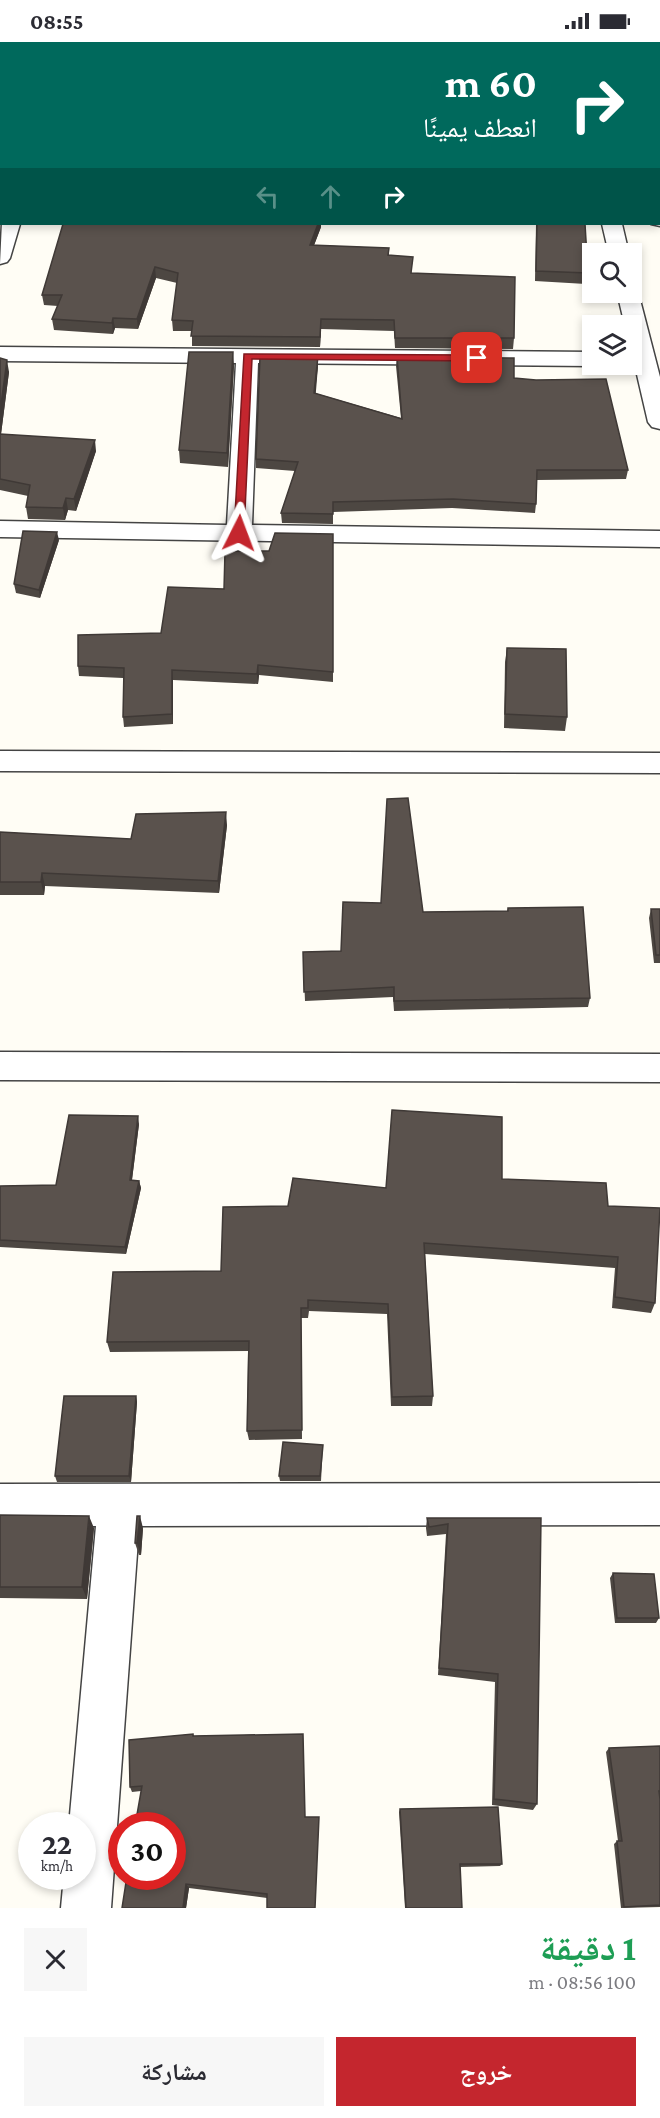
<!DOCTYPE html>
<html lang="ar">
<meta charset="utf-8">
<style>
:root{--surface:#fff;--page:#f7f7f7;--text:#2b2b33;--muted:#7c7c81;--accent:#c4262e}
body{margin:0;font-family:"Crimson Pro","Noto Naskh Arabic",serif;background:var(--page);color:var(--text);direction:rtl;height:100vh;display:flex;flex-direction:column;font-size:22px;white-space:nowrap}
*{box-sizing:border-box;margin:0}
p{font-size:20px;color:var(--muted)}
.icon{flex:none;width:33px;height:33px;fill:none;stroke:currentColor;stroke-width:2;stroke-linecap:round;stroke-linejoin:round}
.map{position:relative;height:1866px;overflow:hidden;direction:ltr}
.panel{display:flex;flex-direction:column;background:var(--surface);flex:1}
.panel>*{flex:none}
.top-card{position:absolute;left:0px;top:0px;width:660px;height:183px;box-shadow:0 3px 9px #0003;direction:rtl;background:#00695c;color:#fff;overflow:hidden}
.controls{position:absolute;left:582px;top:201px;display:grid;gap:12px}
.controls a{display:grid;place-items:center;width:60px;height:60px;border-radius:0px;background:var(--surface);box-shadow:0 3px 9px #0003;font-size:30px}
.speed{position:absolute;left:18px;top:1770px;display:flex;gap:12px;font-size:30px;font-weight:700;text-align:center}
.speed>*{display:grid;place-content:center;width:78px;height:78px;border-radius:50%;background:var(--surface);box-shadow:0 3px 9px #0003;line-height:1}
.speed small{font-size:15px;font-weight:400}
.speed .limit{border:9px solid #d22;background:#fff;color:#111}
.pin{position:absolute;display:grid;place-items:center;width:51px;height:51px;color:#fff;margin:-26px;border-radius:12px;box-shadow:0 3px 9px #0006}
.me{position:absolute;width:66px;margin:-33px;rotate:3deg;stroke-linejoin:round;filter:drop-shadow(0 0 4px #0008)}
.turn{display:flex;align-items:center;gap:21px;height:126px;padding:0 24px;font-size:27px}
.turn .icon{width:78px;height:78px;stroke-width:2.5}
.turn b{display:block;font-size:42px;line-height:51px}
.lanes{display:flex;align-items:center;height:57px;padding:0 24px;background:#0003;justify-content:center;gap:30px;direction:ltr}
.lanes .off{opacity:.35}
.round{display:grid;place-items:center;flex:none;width:63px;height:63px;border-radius:0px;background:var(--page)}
.head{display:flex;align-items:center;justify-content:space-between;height:102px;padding:0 24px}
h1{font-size:36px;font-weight:700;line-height:45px;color:#1e9e55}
.action{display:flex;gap:12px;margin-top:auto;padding:12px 24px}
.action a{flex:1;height:69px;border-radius:0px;background:var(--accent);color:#fff;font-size:24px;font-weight:700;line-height:69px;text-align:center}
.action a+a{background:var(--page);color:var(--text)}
.status{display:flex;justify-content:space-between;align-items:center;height:42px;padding:0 30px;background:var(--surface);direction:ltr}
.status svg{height:16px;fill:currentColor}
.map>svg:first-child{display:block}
</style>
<div class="status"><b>08:55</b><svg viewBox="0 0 49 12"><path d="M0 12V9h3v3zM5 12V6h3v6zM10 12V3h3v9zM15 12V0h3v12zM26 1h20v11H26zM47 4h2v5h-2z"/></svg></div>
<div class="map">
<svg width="660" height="1866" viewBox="0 0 660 1866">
<rect width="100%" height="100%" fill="#fffdf5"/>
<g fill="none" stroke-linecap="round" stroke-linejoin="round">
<defs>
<path id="street" d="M50 0H66V2H50Z
M565 0H581L582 2H565Z
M0 67H2V77H0Z
M658 70H660V80H658Z
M658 172 660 184 651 182H658Z
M2 180 20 182 10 216 7 220 0 222Z
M602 182H622L629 212H609Z
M632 245 638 250 660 335V387L652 385 648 380 632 311V284H625L617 250H632Z
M0 305 592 310V322H597L592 324 258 321 252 483 660 489V505L0 495V479L227 483 236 321 0 319Z
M0 709 660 711V731L0 729Z
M0 1010 660 1012V1040L0 1038Z
M660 1441V1483L139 1484 111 1866H61L64 1834H82V1784H69L96 1484H0V1442Z"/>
</defs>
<!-- street casing -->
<use href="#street" stroke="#444" stroke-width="3"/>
<!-- street -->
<use href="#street" fill="#fff" fill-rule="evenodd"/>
</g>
<!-- wall -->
<path fill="#4d4742" d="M536 182H585L588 231 586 242 535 239Z
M321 185 314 203 389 206V213L412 231 514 296 513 307 395 306 394 289 321 287 320 305 192 304V289H173L172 278 177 241 156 236 138 287 115 286 113 292 54 288 52 277 58 264 44 263 42 253Z
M397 315 514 336 628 428 626 437 537 438 536 462 535 471 452 466 333 470V482L282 481 281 471 295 429 256 426V417L318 324 315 351 401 376 396 324Z
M0 316 9 330 1 392 96 409 76 469 68 468 65 478 28 477 26 465 28 454 0 448Z
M234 323 228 425 180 421 179 408Z
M333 492V640L259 633 258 642 173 638V682L124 685 123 675V636L79 634 78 624 161 591 224 547 269 509Z
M59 498 40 556 16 551 14 542Z
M507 606 567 675 565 689 504 686 505 620Z
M227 783 219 851 45 844 44 853H0V790L131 797Z
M508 866 590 956 588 965 394 969 393 955 305 959 303 910 341 909 423 870 507 869Z
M651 867H660V921H654L649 876Z
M139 1082 132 1138 139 1139 141 1146 126 1212 0 1205V1144L56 1143Z
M502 1137 608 1164 655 1261 651 1271 612 1266 615 1226 425 1212 433 1354 432 1364H391L387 1272 309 1269 308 1276H301L302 1397 249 1398 247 1389 248 1309 110 1310 107 1300 221 1229 288 1164 386 1146Z
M136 1354 137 1360 131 1440H57L55 1434Z
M323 1403 321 1439H280L279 1434Z
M0 1473 94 1486 87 1557 0 1556Z
M427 1476H541L537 1762 533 1768 492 1763 495 1640 438 1633 446 1492 427 1494 426 1486Z
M143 1486 141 1513H139L135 1501Z
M613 1531 659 1576 656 1581H615L610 1536Z
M193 1692 194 1694 303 1692 267 1856 189 1846 186 1866 141 1749 132 1750 130 1745Z
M660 1704V1865L621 1866 614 1802 617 1799H618L606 1710 609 1706Z
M400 1767 502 1822 500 1824 460 1825 462 1866H405L399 1770Z"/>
<!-- shaded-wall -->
<path fill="#3f3936" d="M318 182H321V185L310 214V203Z
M155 225 156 236 138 287 137 277Z
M113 276 115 286 113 292 112 281Z
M321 277V287L320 305V295Z
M233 310 234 323 228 425 227 411Z
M318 314V324L315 361 314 351Z
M7 318 9 330 0 400V370Z
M95 398 96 409 76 469 74 457Z
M66 456 68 468 65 478 63 466Z
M57 490 59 498 40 556 39 548Z
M258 623 259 633 258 642 257 632Z
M172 628 173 638V682L172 672Z
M226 770 227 783 219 851 218 839Z
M42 831 45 844 44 853 41 840Z
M138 1074 139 1082 131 1145 130 1138Z
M139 1139 141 1146 126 1212 125 1205Z
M136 1354 137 1360 131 1440 129 1434Z
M89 1474 94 1486 87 1557 82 1545Z
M140 1474 143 1486 141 1513 137 1501Z
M186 1842 189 1846 186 1866H183Z"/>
<!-- building -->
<path fill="#5a524d" stroke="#3f3936" stroke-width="1.5" d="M109 0H544V2H109Z
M658 84H660V126H658Z
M63 182H318L310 203 389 206 388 213 413 215 411 231 515 235 514 296H395L394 278 321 277 320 295 191 294 193 279 172 278 178 231 155 225 137 277 113 276 112 281 52 277 62 253H42Z
M537 182H585L588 231 536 229Z
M189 310H233L227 411 179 408Z
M260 314H318L314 351 402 377 397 315 514 316V336L536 338 606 337 628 428H537L536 462 453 457 333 460V472L281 471 298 420 256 417Z
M0 316 7 318 0 370Z
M0 392 95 398 74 457 66 456 63 466 26 465 30 443 0 437Z
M23 489 57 490 39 548 14 542Z
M275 491 333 492V630L258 623 257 632 172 628V672L123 675 124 626 78 624V593L161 591 168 545 224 547 225 509H269Z
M507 606 566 607 567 675 505 672Z
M408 756 423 870 508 869V866L583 865 590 956 394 959V945L304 950 303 910 341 909 343 860 381 861 387 757Z
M226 770 218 839 42 831 41 840H0V790L131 797 136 772Z
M651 867H660V913H656Z
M392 1068 502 1075V1137L606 1141 608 1164 660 1166 655 1261 615 1255 618 1215 424 1201 433 1354 392 1355 388 1262 308 1258V1266H301L302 1388 247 1389 249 1299 107 1300 113 1230 221 1229 223 1165 288 1164 293 1136 386 1146Z
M69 1073 138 1074 130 1138 139 1139 125 1205 0 1198V1144L56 1143Z
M64 1354H136L129 1434H55Z
M283 1400 323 1403 320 1434H279Z
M0 1473 89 1474 82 1545H0Z
M137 1474H140L137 1501H135Z
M427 1476H541L537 1762 494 1757 498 1632 439 1626 448 1482 429 1485Z
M613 1531 654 1532 659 1576H617Z
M193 1692V1694L303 1692 305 1775H319L315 1866H267V1852L186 1842 183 1866H122L127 1834H172V1784H135L142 1744 130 1745 129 1698Z
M660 1704V1749H659L660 1757V1863L624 1865 617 1799H622L609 1706Z
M498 1765 502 1822H460L462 1866H406L400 1767Z"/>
<!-- route -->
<path fill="#c4262e" stroke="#7f191e" stroke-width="1.5" d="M244 312 477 313 482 316 477 319 252 317 244 491 239 494 234 491Z"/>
</svg>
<div class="controls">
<a><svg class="icon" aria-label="search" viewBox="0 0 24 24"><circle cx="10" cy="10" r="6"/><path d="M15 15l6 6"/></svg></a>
<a><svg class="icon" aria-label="layers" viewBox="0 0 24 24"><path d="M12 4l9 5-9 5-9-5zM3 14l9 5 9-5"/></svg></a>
</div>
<div class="speed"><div>22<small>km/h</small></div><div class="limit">30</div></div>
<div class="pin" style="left:477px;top:316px;background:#d93025"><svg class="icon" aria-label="arrive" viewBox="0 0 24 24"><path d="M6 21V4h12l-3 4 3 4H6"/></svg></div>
<svg class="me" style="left:239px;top:491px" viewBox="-20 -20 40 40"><path d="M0-17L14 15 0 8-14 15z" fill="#c4262e" stroke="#fff" stroke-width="4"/></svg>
<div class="top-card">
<div class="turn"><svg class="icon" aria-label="right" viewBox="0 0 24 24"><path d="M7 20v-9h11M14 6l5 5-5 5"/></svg><div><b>60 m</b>انعطف يمينًا</div></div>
<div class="lanes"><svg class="icon off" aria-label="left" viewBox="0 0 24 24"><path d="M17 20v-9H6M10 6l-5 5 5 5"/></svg><svg class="icon off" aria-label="ahead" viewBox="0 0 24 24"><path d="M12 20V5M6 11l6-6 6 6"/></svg><svg class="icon" aria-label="right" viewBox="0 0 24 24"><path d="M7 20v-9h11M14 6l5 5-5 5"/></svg></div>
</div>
</div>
<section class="panel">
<div class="head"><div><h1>1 دقيقة</h1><p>100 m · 08:56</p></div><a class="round"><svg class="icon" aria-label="close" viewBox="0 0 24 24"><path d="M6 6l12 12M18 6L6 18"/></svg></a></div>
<div class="action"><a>خروج</a><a>مشاركة</a></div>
</section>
